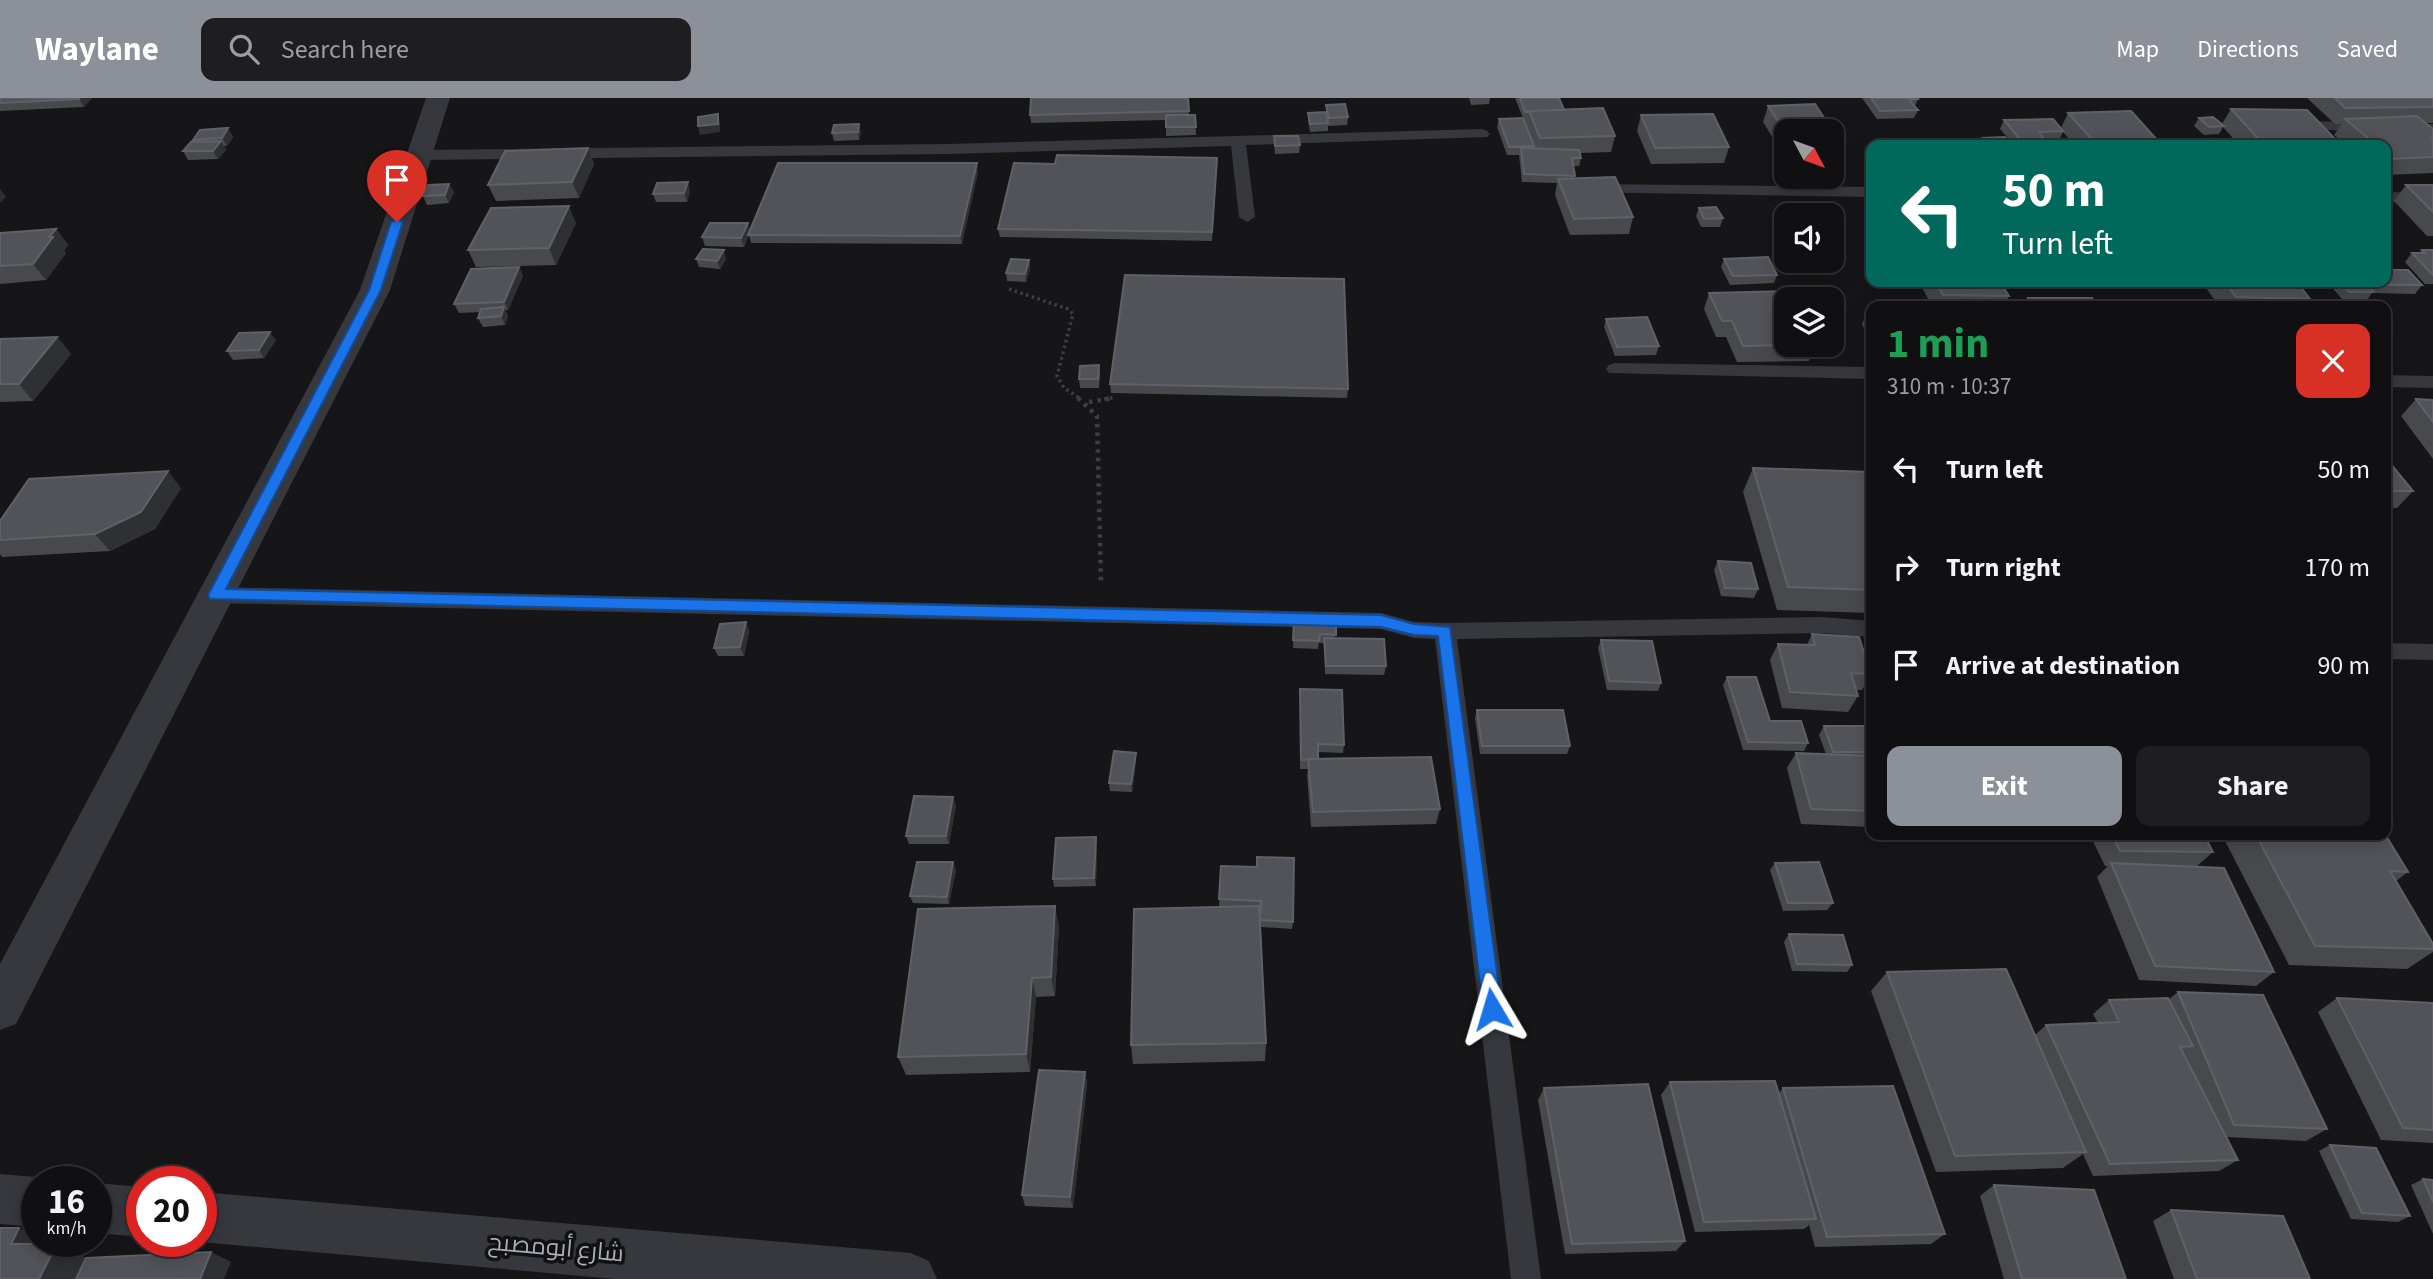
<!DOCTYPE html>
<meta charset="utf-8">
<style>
:root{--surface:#101012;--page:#1e1e20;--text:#f1f3f6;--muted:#9c9d9f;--line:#303032;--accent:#8c9099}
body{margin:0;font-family:"Source Sans 3",Cairo,sans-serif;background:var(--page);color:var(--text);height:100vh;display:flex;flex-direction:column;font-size:26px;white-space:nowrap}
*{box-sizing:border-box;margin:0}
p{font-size:23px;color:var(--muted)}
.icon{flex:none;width:38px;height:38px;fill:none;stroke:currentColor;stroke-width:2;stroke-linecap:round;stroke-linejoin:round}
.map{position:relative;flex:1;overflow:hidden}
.details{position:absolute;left:1866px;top:203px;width:525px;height:539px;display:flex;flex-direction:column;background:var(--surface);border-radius:14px;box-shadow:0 4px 18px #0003,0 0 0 2px var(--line)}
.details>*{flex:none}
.banner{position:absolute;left:1866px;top:42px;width:525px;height:147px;border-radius:14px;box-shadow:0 4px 18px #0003,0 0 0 2px var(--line);background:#00695c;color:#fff;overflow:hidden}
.needle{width:46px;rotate:131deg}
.fabs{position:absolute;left:1774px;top:21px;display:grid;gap:14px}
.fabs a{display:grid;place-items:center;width:70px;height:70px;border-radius:14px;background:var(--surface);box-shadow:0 4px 18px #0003,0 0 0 2px var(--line);font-size:35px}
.speed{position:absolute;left:21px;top:1068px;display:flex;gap:14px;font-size:35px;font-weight:700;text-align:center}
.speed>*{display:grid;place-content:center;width:91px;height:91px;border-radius:50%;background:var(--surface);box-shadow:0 4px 18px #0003,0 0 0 2px var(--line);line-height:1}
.speed small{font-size:18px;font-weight:400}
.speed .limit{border:10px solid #d22;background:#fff;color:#111}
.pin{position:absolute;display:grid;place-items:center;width:60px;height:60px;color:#fff;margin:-72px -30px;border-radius:50% 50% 50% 0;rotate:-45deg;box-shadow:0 0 7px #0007}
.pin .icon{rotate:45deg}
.me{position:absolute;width:77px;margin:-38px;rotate:353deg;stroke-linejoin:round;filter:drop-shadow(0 0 5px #0008)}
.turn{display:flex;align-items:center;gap:24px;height:147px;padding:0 21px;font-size:32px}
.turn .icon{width:91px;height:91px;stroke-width:2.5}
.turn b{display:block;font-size:49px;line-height:60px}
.round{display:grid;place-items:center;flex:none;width:74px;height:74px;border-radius:14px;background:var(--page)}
.head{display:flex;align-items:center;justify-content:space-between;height:119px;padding:0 21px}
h1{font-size:42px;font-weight:700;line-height:52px;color:#1e9e55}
.primary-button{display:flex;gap:14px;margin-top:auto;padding:14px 21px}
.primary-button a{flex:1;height:80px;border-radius:14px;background:var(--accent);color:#fff;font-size:28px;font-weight:700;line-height:80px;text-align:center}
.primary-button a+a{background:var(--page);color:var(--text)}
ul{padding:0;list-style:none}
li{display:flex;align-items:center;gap:21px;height:98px;padding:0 21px}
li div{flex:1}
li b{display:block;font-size:26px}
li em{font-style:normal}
header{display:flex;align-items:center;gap:42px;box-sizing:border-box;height:98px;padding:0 35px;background:var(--accent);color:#fff}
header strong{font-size:33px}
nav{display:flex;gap:38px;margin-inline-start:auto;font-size:24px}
.search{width:490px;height:63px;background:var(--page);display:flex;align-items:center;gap:18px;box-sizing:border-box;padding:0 24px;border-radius:14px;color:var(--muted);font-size:26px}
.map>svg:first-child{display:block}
</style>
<header>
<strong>Waylane</strong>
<div class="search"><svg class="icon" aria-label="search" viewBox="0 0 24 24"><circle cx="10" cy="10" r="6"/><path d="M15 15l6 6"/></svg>Search here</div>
<nav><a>Map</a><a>Directions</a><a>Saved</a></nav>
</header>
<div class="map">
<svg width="2433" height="1181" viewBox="0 0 2433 1181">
<rect width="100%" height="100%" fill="#161618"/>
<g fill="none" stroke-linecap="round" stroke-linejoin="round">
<!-- path-far1 -->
<path stroke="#3d3f44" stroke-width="3.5" stroke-dasharray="2.5 3.5" stroke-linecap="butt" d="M1009 191 1068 211 1073 216 1057 278 1064 290 1081 301
M1104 301 1113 300"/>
<!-- path -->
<path stroke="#3d3f44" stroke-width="4.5" stroke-dasharray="3.5 5" stroke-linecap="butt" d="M1078 300 1097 318 1101 484
M1089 304 1113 300"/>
<!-- service -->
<path fill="#37383d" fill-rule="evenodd" d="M2306 23 2433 26V36L2301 31 2298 28 2301 25Z
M1482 31 1487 33 1490 36 1487 39 1246 47 1255 119 1247 124 1239 119 1231 48 949 56 419 62 411 57 419 52 949 46Z
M1590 86 1871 89V99L1584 94 1582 91 1584 88Z
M2385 94 2433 95V105L2385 104Z
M1615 265 1871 269V281L1609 275 1606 271 1609 267Z
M2385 277 2433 278V290L2385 289Z
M216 489 1381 515 1414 524 1445 525 1822 519 1871 523V539L1822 535 1457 541 1541 1181H1511L1435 541 1414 540 1381 531 216 505 208 503 205 497 208 491Z
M2385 545 2433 546V562L2385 561Z"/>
<!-- minor -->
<path fill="#37383d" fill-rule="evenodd" d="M426 0H450L390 192 16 926 0 932V866L360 192Z"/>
<!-- tertiary -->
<path fill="#37383d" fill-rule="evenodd" d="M0 1076 37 1079 48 1083H37V1129L0 1126Z
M96 1085 142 1089V1139L96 1135Z
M201 1094 911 1155 929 1163 937 1181H615L201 1144 197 1143H201Z"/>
</g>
<!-- wall -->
<path fill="#47494d" d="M0 0H92L84 9 0 13Z
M1188 0 1189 17H1195L1196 37 1166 38V22L1031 25 1030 17Z
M1469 0H1490L1489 6 1471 7Z
M1515 0H1559L1564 12 1615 38 1611 54 1580 55 1581 60 1579 68H1574V80L1633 119 1629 136 1570 137 1555 97 1557 85 1522 84 1519 57H1507L1497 29 1499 21 1523 20Z
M1862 0H1917L1918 1 1915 8 1918 12 1914 20 1877 21Z
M2307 0H2433V25H2426L2433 31V75L2385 77V47H2346L2334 37 2342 26H2335Z
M1815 6 1840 44 1834 60H1832V33H1787L1786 61 1763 24 1768 8Z
M1326 7 1348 19 1347 27 1328 28V33L1310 34 1308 23V15L1326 14Z
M2231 11 2341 47H2239L2223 29 2219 36 2204 37 2194 28 2199 20 2222 26Z
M2068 15 2159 44 2157 47H2074L2063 34 2059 42H2045L2046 44 2045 47H2014L2000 31 2004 22 2061 30Z
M1641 17 1729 49 1724 65 1651 66 1637 33Z
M228 30 233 39 227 48H224L226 52 218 61 188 62 183 53 195 44 193 42Z
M861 34 859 42 834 43 832 35Z
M1274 38 1300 47 1299 55 1275 56Z
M1983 40 2012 47H1980Z
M588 50 594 66 579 100 496 103 488 87Z
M1217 68 1212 143 1000 139 998 131Z
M978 74 962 146 751 145 749 137 744 149 705 148 702 139 748 125 750 133Z
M449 86 454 94 449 105 427 107 423 98Z
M2406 87H2433V138H2427L2394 103Z
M690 93 687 104H656L653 96Z
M1699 110 1723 120 1720 129H1701L1696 118Z
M576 125 556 167 476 169 468 152Z
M56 131 68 147 64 153 66 155 46 182 0 186V135Z
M2422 152H2433V186H2425L2405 164 2412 155H2419Z
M696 161H726L720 171 699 169Z
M1724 161 1777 177 1774 185 1730 187 1721 169Z
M1029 162 1030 171 1026 184 1007 183 1006 175Z
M519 169 523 178 508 212H505L508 218 505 227 483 229 478 220 481 214 459 215 454 206Z
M1919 184H2034L2033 186H2002L2009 198 2003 208H1932Z
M2037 184H2062V185Z
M2202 184H2297L2310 201 2305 208H2219Z
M2327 184H2385L2422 187 2415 196 2372 195 2367 202H2343Z
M1709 195 1787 247H1816L1809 263 1737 264 1726 239H1716L1704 211Z
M2028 200 2097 208H2023Z
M1866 218H1871V237H1867L1862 226Z
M1606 221 1659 248 1656 257 1615 258 1604 229Z
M57 239 71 256 33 303 0 304V241Z
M276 242 264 260 233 262 227 253Z
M1099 267 1100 276 1099 290H1080L1079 281Z
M1110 286 1348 291 1347 300 1111 295Z
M2416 301 2433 302V361L2401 318Z
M2385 359 2413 393 2397 410H2385Z
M1753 370 1871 374V515L1777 512 1743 394Z
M181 390 155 431 110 453 2 459 0 456V423Z
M1718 463 1758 491 1754 500 1721 498 1714 472Z
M1294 522 1336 524 1335 540 1386 568 1384 577 1325 576 1324 545H1319L1318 551 1293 550Z
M746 524 749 533 744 558H718L714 550Z
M1812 536 1871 577 1862 592H1856L1858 598 1848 614 1782 610 1770 562 1778 546 1807 547Z
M1601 542 1661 585 1658 593 1607 592 1598 550Z
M1727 579 1770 623 1808 645 1804 653 1743 652 1723 587Z
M1300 591 1344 647 1343 655 1318 654V661L1440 711 1436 726 1311 729 1307 677 1308 671H1300Z
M1477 612 1570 648 1567 656H1480L1475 620Z
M1824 628 1871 629V729L1801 726 1787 670 1796 655 1826 656 1819 637Z
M1136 663 1132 694 1110 693 1109 685Z
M956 707 949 746H909L906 738Z
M2090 737H2204L2213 754 2197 768 2274 874 2256 888 2139 882 2097 779 2108 768H2105Z
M2222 737H2385L2408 774 2396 783 2433 846V854L2407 871 2289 867Z
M1096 739 1097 746 1096 788 1054 789 1053 781Z
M1775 765 1833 805 1827 812 1783 813 1770 772Z
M1221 768 1293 824 1292 831 1261 829 1266 945 1265 963 1133 966 1131 947 1219 809Z
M956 772 949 806 913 805 910 798Z
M1059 828 1055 898 1036 899 1030 974 906 977 898 959Z
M1789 836 1852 867 1847 874 1792 873 1784 844Z
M1887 874 2035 937 2046 927 2098 925 2093 916 2109 902 2169 901 2178 894 2327 1031 2306 1043 2226 1039 2238 1062 2219 1073 2093 1078 2083 1056 2063 1070 1936 1074 1871 893Z
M2337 900 2433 905V1045L2381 1042 2318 914Z
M1085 974 1087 986 1073 1110 1025 1108 1022 1097Z
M1670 984 1778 996 1783 990 1945 1136 1931 1146 1815 1149 1809 1127 1804 1131 1695 1134 1661 997Z
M1544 990 1685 1143 1676 1153 1565 1156 1538 1002Z
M2330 1047 2410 1118 2398 1124 2351 1121 2319 1053Z
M2423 1081 2433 1082V1136L2411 1087Z
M1994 1087 2126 1181H2004L1980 1098Z
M2171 1112 2310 1181H2174L2153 1123Z"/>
<!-- shaded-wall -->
<path fill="#2f3033" d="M79 0H92L84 9 79 1Z
M718 16 720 25V34L700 37 698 28Z
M859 26 861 34 859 42 858 34Z
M228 30 233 39 227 48 222 40Z
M221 43 226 52 218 61 213 53Z
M588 50 594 66 579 100 572 84Z
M977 65 978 74 962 146 960 138Z
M688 84 690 93 687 104 684 95Z
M449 86 454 94 449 105 445 97Z
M0 91 6 99 0 105Z
M569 108 576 125 556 167 549 150Z
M748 125 750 134 744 149 741 140Z
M56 131 68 147 64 153 66 155 46 182 33 166Z
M724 152 726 161 720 171 717 163Z
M1029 162 1030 171 1026 184 1025 176Z
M519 169 523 178 508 212 504 204Z
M504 209 508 218 505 227 501 218Z
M270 234 276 242 264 260 259 252Z
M57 239 71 256 33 303 19 286Z
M168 373 181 390 155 431 110 453 95 436Z
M746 524 749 533 744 558 740 549Z
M1136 655V663L1132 694 1131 686Z
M953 699 956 707 949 746 946 738Z
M1096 739 1097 746 1096 788 1094 780Z
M953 764 956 772 949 806 947 799Z
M1055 808 1059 828 1055 898 1051 879Z
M1032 880 1036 899 1030 974 1026 956Z
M1085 974 1087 986 1073 1110 1070 1099Z
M19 1130 37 1138V1143H47L51 1145 44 1160 11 1146Z
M57 1146 89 1161 79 1181H39Z
M211 1154 231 1164 224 1181H200Z"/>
<!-- building -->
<path fill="#525359" stroke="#5f6168" stroke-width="2" d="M0 0H79V1L0 5Z
M1031 0H1188L1189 13 1030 17Z
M1520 0H1559L1564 12 1529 13 1530 14H1525Z
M1871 0H1917L1918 1 1909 2 1918 12 1880 13Z
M2335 0H2433V9L2345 10Z
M1345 6 1348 19 1329 20 1326 7Z
M1815 6 1840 44H1832V33H1787V37L1768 8Z
M1603 10 1615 38 1540 40 1529 13Z
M2231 11 2307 12 2341 47H2264Z
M2131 13 2159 44 2095 45 2068 15Z
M1326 14 1328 25 1310 26 1308 15Z
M718 16V26L698 28V19Z
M1713 16 1729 49 1655 50 1641 17Z
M1166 17H1195L1196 29H1166Z
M2417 18 2433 31V40H2431L2433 41V59L2391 61 2385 55V47H2376L2345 21Z
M2213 19 2224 28 2209 29 2199 20Z
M1523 20 1534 48 1509 49 1499 21Z
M2053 21 2063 33 2039 34 2046 44 2023 45 2004 22Z
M859 26 858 34 832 35 834 27Z
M228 30 222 40 193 42 200 32Z
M1274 38H1298L1300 47 1275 48Z
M2005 39 2012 47H1989L1983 40Z
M221 43 213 53H183L191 44Z
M588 50 572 84 488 87 505 53Z
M1521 50 1579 52 1581 60H1572L1575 78 1524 76Z
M1057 57 1217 60 1212 134 998 131 1014 65 1055 66Z
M778 65H977L960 138 748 137Z
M1615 79 1633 119 1574 121 1558 81Z
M688 84 684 95 653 96 657 85Z
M449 86 445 97 423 98 428 87Z
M2406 87H2433V114Z
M569 108 549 150 468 152 491 110Z
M1716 109 1723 120 1704 121 1699 110Z
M710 125H748L741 140 702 139Z
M56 131 49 139H53L33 166 0 168V135Z
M703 151 724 152 717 163 696 161Z
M2422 152H2433V177L2412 155H2425Z
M1768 159 1777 177 1733 178 1724 161Z
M1011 161 1029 162 1025 176 1006 175Z
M519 169 504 204 454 206 471 171Z
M2385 172H2408L2422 187H2367L2374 194H2349L2341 184H2385Z
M1125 177 1344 181 1348 291 1110 286Z
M1936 184H2000L2009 198 1943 197Z
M2225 184H2297L2310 201 2236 199Z
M1788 193 1793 201H1787V247L1743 248 1732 223H1722L1709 195Z
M2028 200H2092L2097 208H2033Z
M504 209 501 218 478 220 481 211Z
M1866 218H1871V228Z
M1647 219 1659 248 1617 249 1606 221Z
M270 234 259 252 227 253 239 235Z
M57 239 19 286H0V241Z
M1099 267 1098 281H1079L1080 268Z
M2416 301 2433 302V324Z
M2385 359 2413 393H2385Z
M1753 370 1871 374V492L1788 489Z
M168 373 141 414 95 436 0 442V423L29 381Z
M1718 463 1751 465 1758 491 1725 490Z
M1294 522 1336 524V537L1320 536 1319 543 1293 542Z
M746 524 740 549 714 550 720 526Z
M1812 536 1859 539 1871 576 1851 575 1858 598 1790 594 1778 546 1815 547Z
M1324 540 1384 541 1386 568H1326Z
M1601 542 1652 543 1661 585 1609 583Z
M1727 579H1756L1770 623H1801L1808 645 1748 644Z
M1300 591 1342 592 1344 647 1318 646V661L1301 662Z
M1477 612H1563L1570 648H1482Z
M1824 628H1870L1871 654H1833Z
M1114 653 1136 655 1131 686 1109 685Z
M1796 655 1871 658V713L1811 711Z
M1431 659 1440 711 1313 714 1308 661Z
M914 698 953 699 946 738H906Z
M2385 736 2408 774 2390 773 2433 846V851L2315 848 2256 737Z
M2112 737H2204L2213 754 2120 753Z
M1096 739 1094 780 1053 781 1056 740Z
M1257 759 1294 760 1293 824 1260 822 1261 803 1219 801 1221 768 1257 769Z
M917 764H953L947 799 910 798Z
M1819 764 1833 805H1788L1775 765Z
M2111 765 2224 770 2274 874 2155 868Z
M1055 808 1051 879 1032 880 1026 956 898 959 918 811Z
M1259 808 1266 945 1131 947 1134 811Z
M1789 836 1843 837 1852 867 1797 866Z
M2006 871 2086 1054 1955 1058 1887 874Z
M2178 894 2263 897 2327 1031 2234 1027Z
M2168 900 2193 948 2180 949 2238 1062 2110 1066 2046 927 2119 924 2109 902Z
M2337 900 2433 905V1032L2403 1030Z
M1039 972 1085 974 1070 1099 1022 1097Z
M1775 983 1816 1121 1704 1124 1670 984Z
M1648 986 1685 1143 1572 1146 1544 990Z
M1893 988 1945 1136 1827 1139 1783 990Z
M2330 1047 2376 1050 2410 1118 2362 1115Z
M2423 1081 2433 1082V1104Z
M1994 1087 2094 1092 2126 1181H2022Z
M2171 1112 2283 1118 2310 1181H2197Z
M0 1130H19L11 1146H57L39 1181H0Z
M211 1154 200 1181H76L86 1160Z"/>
<!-- route -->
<path fill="#1a73e8" stroke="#114b97" stroke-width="2" d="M397 121 403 124 381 192 226 491 1381 517 1414 526 1450 529 1502 911 1499 917 1492 920 1486 917 1483 911 1438 538 1414 537 1381 529 210 501 208 497 369 192 391 124Z"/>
<g text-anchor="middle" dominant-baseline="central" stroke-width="7" stroke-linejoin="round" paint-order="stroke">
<!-- near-street labels -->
<g font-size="24" fill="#a8adb8" stroke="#111113">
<text transform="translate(556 1150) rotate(5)">شارع أبومصبح</text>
</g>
</g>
</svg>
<div class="fabs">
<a><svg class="needle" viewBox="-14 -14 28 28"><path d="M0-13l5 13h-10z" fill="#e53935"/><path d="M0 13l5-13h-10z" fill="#9c9d9f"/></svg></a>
<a><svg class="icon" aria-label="sound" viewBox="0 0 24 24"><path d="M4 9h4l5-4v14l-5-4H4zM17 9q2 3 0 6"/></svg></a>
<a><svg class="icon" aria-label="layers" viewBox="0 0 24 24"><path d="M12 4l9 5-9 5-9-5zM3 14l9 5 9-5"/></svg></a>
</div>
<div class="speed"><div>16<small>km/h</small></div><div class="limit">20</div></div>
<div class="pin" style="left:397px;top:124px;background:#d93025"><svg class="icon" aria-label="arrive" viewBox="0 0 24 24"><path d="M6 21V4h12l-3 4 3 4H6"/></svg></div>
<svg class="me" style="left:1492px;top:911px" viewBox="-20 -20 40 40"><path d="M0-17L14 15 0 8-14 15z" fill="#1a73e8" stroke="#fff" stroke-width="4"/></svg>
<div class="banner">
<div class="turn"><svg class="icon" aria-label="left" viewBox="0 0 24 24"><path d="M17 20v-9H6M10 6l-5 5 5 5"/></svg><div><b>50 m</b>Turn left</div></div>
</div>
<section class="details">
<div class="head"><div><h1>1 min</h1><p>310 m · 10:37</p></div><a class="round" style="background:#d93025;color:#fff"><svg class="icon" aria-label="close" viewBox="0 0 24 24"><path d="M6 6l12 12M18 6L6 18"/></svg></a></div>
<ul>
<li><svg class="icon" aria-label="left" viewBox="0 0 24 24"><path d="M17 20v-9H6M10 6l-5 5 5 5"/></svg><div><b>Turn left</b></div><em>50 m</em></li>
<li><svg class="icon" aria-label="right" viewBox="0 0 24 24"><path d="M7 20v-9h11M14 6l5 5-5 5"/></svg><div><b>Turn right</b></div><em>170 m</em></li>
<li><svg class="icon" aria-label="arrive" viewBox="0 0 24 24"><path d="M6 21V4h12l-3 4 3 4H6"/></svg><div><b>Arrive at destination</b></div><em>90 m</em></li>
</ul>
<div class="primary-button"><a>Exit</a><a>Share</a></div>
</section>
</div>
